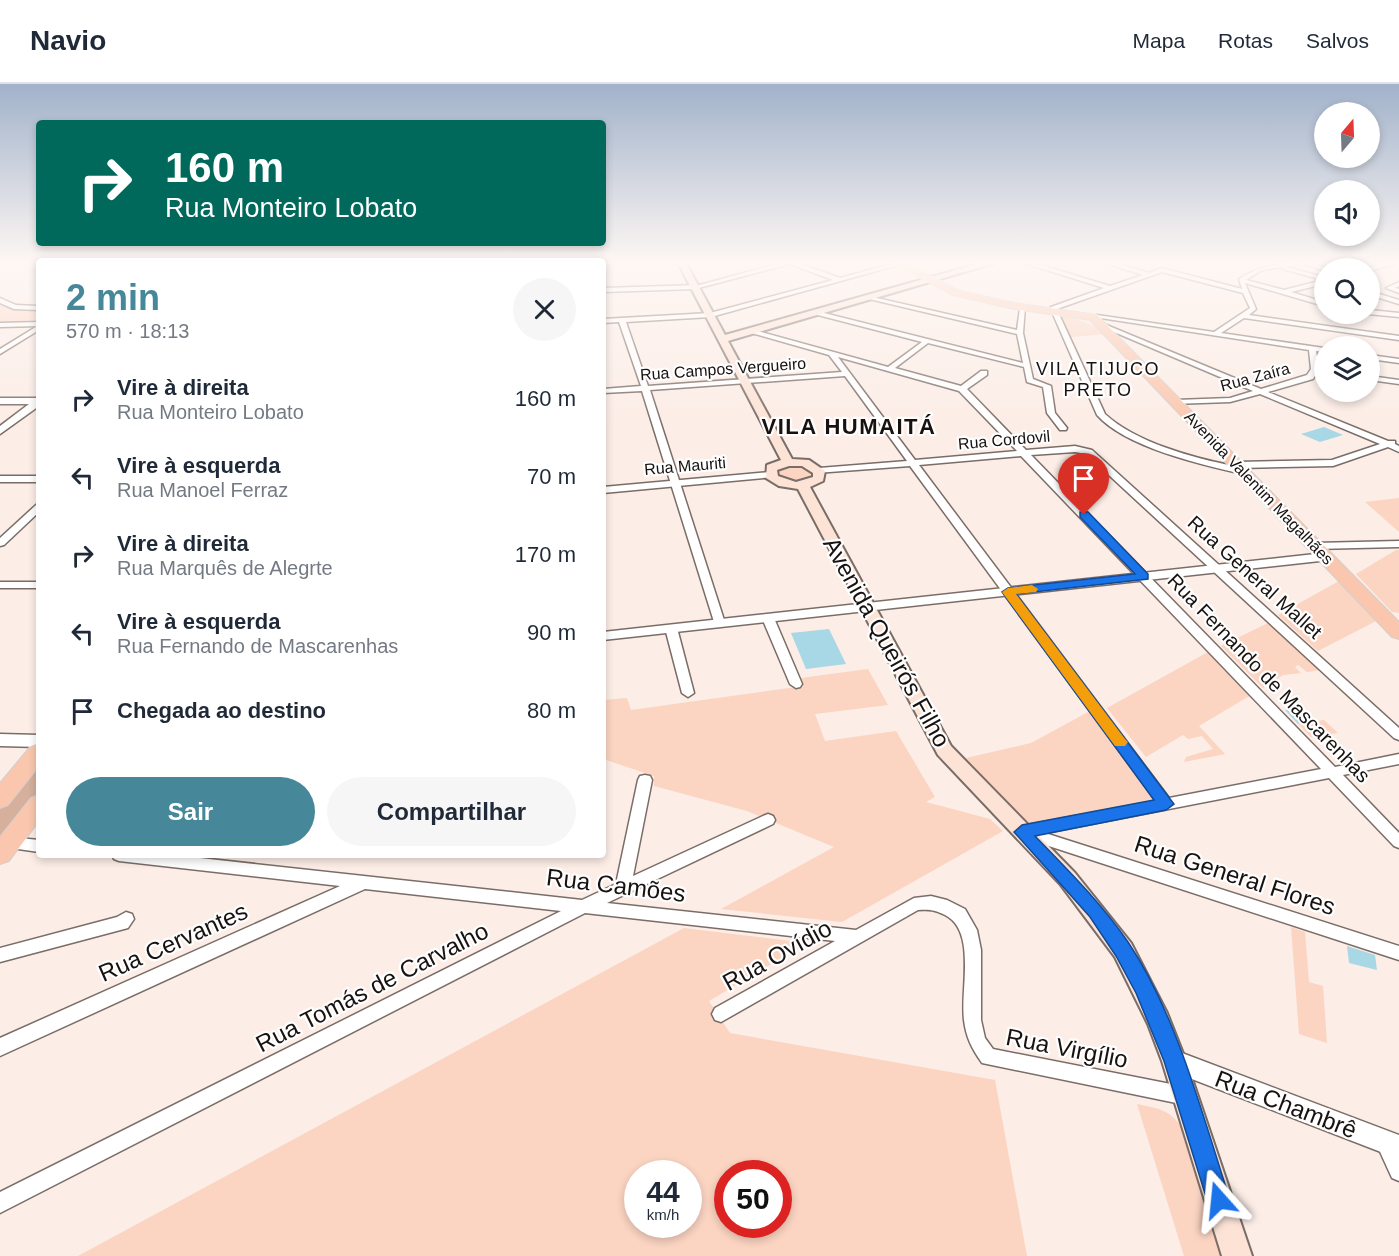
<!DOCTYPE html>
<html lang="pt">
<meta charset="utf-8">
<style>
:root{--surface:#fff;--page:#f6f6f7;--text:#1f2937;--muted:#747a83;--line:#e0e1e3;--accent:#46889a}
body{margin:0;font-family:Helvetica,sans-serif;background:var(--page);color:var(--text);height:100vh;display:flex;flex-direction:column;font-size:22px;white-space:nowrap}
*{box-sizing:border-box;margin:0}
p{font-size:20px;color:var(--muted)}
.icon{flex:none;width:33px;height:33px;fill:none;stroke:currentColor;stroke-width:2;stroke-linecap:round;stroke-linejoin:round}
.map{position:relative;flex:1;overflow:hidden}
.panel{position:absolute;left:36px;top:174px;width:570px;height:600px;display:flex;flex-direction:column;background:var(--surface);border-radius:6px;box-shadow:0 3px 9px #0003}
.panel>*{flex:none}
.guide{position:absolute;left:36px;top:36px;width:570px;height:126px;border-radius:6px;box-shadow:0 3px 9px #0003;background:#00695c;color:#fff;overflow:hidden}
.needle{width:39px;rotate:19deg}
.controls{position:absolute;left:1314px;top:18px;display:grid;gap:12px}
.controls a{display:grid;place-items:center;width:66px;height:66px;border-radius:50%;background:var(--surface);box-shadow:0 3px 9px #0003;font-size:30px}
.speed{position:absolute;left:624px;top:1076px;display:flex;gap:12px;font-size:30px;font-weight:700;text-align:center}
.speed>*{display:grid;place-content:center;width:78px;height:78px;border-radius:50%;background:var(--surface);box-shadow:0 3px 9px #0003;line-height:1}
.speed small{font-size:15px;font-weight:400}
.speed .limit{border:9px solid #d22;background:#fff;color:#111}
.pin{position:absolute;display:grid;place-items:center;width:51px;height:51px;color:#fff;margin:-62px -26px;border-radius:50% 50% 50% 0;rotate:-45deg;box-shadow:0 0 6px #0007}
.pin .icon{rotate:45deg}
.me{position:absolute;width:66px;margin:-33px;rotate:342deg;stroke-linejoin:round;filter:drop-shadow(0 0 4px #0008)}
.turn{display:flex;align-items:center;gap:21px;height:126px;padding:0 30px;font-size:27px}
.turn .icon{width:78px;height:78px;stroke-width:2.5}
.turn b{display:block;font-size:42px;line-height:51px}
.round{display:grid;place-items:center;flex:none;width:63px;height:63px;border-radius:32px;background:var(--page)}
.overview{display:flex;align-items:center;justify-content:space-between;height:102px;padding:0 30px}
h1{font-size:36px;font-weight:700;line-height:45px;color:var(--accent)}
.cta{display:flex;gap:12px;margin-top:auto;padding:12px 30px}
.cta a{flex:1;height:69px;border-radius:36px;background:var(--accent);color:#fff;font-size:24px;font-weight:700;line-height:69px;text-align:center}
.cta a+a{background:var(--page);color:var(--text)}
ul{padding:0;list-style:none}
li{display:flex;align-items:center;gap:18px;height:78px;padding:0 30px}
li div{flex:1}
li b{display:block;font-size:22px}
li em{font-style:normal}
header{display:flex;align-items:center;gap:36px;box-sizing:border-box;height:84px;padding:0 30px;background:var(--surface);border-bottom:2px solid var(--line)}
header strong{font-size:28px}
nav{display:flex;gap:33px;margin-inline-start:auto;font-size:21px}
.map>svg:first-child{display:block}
</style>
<header>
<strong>Navio</strong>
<nav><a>Mapa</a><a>Rotas</a><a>Salvos</a></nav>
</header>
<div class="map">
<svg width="1399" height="1172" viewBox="0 0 1399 1172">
<rect width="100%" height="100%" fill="#fcede6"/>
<!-- green -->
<path fill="#fbd4c2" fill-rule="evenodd" d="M0 222 39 226V236L0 239Z
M1061 231 1088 239 1108 250 1071 253Z
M801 381 813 389V393L798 398 777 393 776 386 781 382Z
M1399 414V448L1365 418Z
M1396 466H1399V529L1392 528 1356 490Z
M1339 497 1376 537 1318 567 1278 531Z
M1268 539 1320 586 1307 588 1298 581 1295 583 1301 589 1283 591 1263 604 1221 562Z
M1208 568 1251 611 1199 642 1225 670 1184 678 1186 673 1213 665 1202 652 1188 655 1183 651 1146 673 1107 624Z
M868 585 888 621 815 630 825 657 896 647 935 713 926 718 990 735 1003 747 842 838 721 825 834 763 747 727 654 702V692L603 675V616L627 614 631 626 803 602 801 594Z
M1090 627 1166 720 1031 746 966 674 1031 659Z
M1324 636 1338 649 1311 653 1298 640Z
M1291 843 1305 848 1309 898 1323 902 1327 959 1299 950Z
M684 844 791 857 798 864 709 917 730 949 995 996 1027 1172H78ZM638 1089H688V1140H638ZM728 1089H778V1140H728Z
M1137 1020C1157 1024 1171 1026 1182 1044L1221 1172H1184Z"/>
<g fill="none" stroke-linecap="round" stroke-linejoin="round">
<!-- river -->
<path fill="#d6af9d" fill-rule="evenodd" d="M39 685V713L10 751 0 754V725L30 687Z"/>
</g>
<!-- building -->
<path fill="#a8d7e5" d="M1324 343 1343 351 1320 358 1301 350Z
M829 545 846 580 806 585 791 549Z
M1303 624 1316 638 1298 640 1285 626Z
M1347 862 1375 871 1377 886 1349 879Z"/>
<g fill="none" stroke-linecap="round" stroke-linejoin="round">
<defs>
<path id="minor" d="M781 179H798L840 194 895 179 902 180 711 233 626 238 648 302 842 288 829 271 748 248V246L750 245 888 283 922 258 814 230 813 229 816 227 1023 279 1017 250 865 214 868 212 1017 246 1020 224 1025 223 1023 249 1033 295 1051 302 1055 329 1067 344 1066 346H1060L1047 329 1043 303 1027 298 1024 283 928 259 895 284 961 302 981 287H987V291L967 305 1026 366 1075 362 1092 366 1399 644V656L1394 654 1086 370 1075 368 1031 371 1335 683 1399 670V680L1343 691 1399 749V764L1394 762 1329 694 1045 749 1399 862V876L1018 752 1016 748 1018 744 1023 742 1156 717 910 382 816 389V385L819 384 907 377 845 292 650 306 725 539 719 542 715 541 642 307 603 309V305L641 302 619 238 603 239V235L710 229 833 196 790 180 695 205 692 203ZM838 273 959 307 1017 367 915 376ZM1021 372 1321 685 1169 714 919 381Z
M1024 179H1034L1110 202 1143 191 1105 179H1116L1149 189 1162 184 1242 205 1239 195C1260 182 1276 179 1301 179L1286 183 1324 193V200L1291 208 1324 218V222L1245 199 1256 225 1249 231 1399 252V256L1244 234 1221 249 1324 264V268L1316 267 1319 285 1313 295 1268 308 1388 357H1395V360L1399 362V368L1388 363 1333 382 1239 384 1247 387 1243 390C1202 381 1125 363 1097 331L1052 228 1047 227 1051 223 1104 204ZM1283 183V185L1323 196 1284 206 1246 196 1262 186ZM1162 188 1243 209 1250 224 1214 248 1097 231 1094 233 1309 266 1311 285 1307 291 1261 305 1104 240H1100V242L1253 307 1230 314 1176 316H1173V320L1230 318 1260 310 1380 360 1332 376 1237 378 1234 379V382C1193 374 1135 358 1105 330L1058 228 1054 226Z
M1303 179H1313L1327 184 1324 187Z
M1386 179H1397L1370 187 1367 184Z
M1399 198V202L1395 204 1399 205V209L1386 204Z
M1370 207 1399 216V220L1370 211Z
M1370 226 1399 229V233L1368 230Z
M39 241V246L0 270V265Z
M1370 271 1399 275V279L1370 275Z
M1370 292 1399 296V300L1370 296Z
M0 392H39V398H0Z
M39 420V428L4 461 0 462V454L36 421Z
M1399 457V463L1315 465 1310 462 1315 459Z
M0 498H39V504H0Z
M768 531 774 534 802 600 800 603 796 604 790 600 762 534Z
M671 541 677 544 694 609 688 613 682 609 665 544Z
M645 691 650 692 652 696 633 792 763 732 768 730 773 732 775 736 773 740 607 819 856 846 914 814 931 812 947 816 965 825 977 846 981 866V936L985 954 993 965 1186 1003 1193 1005 1195 1012 1193 1019 1186 1021 982 979C972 965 966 953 964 936 960 906 977 847 945 831 936 826 929 825 918 826L721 938 715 936 712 930 715 924 835 857 585 829 0 1129V1108L561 827 365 805 0 972V954L340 802 119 777 114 775 112 771H173L582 816 616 800 638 696 640 692Z
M9 753 39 756V768L4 763 2 759 4 755Z
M126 828 132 830 134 835 128 844 0 878V864L117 833Z
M1386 1049 1393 1052 1399 1065V1097L1392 1094 1376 1059 1379 1052Z"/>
<path id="tertiary" d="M698 201 695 205 603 208V204Z
M0 214 16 221 39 222V226L14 225 0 219Z
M39 238V242L0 243V239Z
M0 314H39V322L0 350V342L29 320H0Z
M770 388 774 389V393L603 409V403Z
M1324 469 1329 470 1330 473 1329 476 603 556V548Z
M0 650 39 651V663L0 662Z
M1174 966 1399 1051V1075L1166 985 1163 977 1166 969Z"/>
<path id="secondary" d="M678 179H686L725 251 981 179H995L728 257 792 375 809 376 825 387 823 397 810 403 951 662 1075 789 1131 859 1167 929 1186 977 1252 1172H1222L1162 977 1148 940 1115 873 1061 801 938 671 798 405 779 402 766 394 767 381 781 376ZM789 382H802L813 389V393L796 398 778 392 777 386Z"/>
<path id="primary" d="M892 179H904L960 207 1014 219 1097 231 1399 538V555L1392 553 1090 236 1014 225 953 211Z
M39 659V682L8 721 0 724V699L31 662Z
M39 711V737L9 777 0 780V753L31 714Z"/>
</defs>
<!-- minor casing -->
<use href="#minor" stroke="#7a6d67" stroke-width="3"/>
<!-- tertiary casing -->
<use href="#tertiary" stroke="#7a6d67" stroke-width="3"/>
<!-- secondary casing -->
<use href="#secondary" stroke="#7a6d67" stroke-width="4"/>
<!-- primary casing -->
<use href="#primary" stroke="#d1d0cf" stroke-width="2"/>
<!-- minor -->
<use href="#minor" fill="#fff" fill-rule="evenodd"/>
<!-- tertiary -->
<use href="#tertiary" fill="#fff" fill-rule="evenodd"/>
<!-- secondary -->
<use href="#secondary" fill="#fce3d6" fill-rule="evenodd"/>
<!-- primary -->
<use href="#primary" fill="#fac7ae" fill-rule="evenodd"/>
</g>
<!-- sky -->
<linearGradient id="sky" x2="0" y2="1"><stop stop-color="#a1b2ca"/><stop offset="0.52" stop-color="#fef7f4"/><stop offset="1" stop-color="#fef7f4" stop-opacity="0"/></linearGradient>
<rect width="1399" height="343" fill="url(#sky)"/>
<!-- route -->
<path fill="#1a73e8" stroke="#114b97" stroke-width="1.5" d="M1080 428H1088L1148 490V495L1016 510 1174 720 1166 726 1035 752C1068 786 1101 819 1128 858 1177 931 1203 1033 1230 1116L1227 1125 1219 1128 1211 1125 1207 1116 1164 977 1136 909 1116 872 1090 833 1014 748 1022 741 1154 716 1002 508 1008 504 1135 490 1080 433Z"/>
<!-- slow -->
<path fill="#f59e0b" d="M1032 501 1038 505 1036 508 1016 510 1125 655 1128 658 1125 662H1115L1002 508 1008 504Z"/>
<g text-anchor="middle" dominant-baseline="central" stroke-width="4.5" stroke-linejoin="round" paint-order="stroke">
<!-- far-street labels -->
<g font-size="16" fill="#171210" stroke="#fefefe">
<text transform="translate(723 285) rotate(-4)">Rua Campos Vergueiro</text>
<text transform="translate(1255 293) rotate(-15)">Rua Zaíra</text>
<text transform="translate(1004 356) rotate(-5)">Rua Cordovil</text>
<text transform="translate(685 382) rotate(-5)">Rua Mauriti</text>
<text transform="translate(1259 404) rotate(46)">Avenida Valentim Magalhães</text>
</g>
<!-- far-neighbourhood labels -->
<g font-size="18" letter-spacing="1.5" fill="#171210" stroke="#fefefe">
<text x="1098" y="285">VILA TIJUCO<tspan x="1098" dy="21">PRETO</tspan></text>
</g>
<!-- street labels -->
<g font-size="20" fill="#171210" stroke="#fefefe">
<text transform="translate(1255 493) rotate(42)">Rua General Mallet</text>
<text transform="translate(1269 594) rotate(46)">Rua Fernando de Mascarenhas</text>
</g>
<!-- far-district labels -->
<g font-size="22" font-weight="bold" letter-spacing="1.5" fill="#171210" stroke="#fefefe">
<text x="849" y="342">VILA HUMAITÁ</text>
</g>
<!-- near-street labels -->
<g font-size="24" fill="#171210" stroke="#fefefe">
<text transform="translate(887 558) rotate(61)">Avenida Queirós Filho</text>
<text transform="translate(1235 791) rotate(18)">Rua General Flores</text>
<text transform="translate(616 801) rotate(7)">Rua Camões</text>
<text transform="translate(173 858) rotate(-24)">Rua Cervantes</text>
<text transform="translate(777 871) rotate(-29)">Rua Ovídio</text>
<text transform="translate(372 903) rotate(-27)">Rua Tomás de Carvalho</text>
<text transform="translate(1067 964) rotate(11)">Rua Virgílio</text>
<text transform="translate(1286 1020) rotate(21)">Rua Chambrê</text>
</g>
</g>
</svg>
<div class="controls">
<a><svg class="needle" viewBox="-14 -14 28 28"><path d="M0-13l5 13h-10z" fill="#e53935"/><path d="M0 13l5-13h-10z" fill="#747a83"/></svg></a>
<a><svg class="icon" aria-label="sound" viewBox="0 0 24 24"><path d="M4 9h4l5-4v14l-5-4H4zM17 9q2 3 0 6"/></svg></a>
<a><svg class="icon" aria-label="search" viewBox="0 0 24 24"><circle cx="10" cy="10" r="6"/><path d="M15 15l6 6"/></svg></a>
<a><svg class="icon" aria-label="layers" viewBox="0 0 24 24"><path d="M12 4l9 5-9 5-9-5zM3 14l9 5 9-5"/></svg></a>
</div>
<div class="speed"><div>44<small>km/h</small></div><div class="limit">50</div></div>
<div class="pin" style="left:1084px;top:431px;background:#d93025"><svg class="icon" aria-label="arrive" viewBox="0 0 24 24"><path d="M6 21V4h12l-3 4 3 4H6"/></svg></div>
<svg class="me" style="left:1219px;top:1116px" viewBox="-20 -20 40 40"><path d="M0-17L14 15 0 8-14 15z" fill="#1a73e8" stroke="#fff" stroke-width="4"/></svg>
<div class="guide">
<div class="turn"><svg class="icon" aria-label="right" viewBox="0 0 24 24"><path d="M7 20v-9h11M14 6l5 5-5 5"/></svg><div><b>160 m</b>Rua Monteiro Lobato</div></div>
</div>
<section class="panel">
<div class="overview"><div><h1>2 min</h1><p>570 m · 18:13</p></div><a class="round"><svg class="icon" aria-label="close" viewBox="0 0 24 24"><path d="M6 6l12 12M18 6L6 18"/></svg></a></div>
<ul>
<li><svg class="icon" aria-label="right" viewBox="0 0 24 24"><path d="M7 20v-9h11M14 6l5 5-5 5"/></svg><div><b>Vire à direita</b><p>Rua Monteiro Lobato</p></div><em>160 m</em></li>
<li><svg class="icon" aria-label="left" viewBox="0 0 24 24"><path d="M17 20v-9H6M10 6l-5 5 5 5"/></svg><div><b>Vire à esquerda</b><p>Rua Manoel Ferraz</p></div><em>70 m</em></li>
<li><svg class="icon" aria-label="right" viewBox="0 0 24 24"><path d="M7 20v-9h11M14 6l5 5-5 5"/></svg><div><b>Vire à direita</b><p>Rua Marquês de Alegrte</p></div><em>170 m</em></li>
<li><svg class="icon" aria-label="left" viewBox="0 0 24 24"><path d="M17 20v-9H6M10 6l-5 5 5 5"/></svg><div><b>Vire à esquerda</b><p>Rua Fernando de Mascarenhas</p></div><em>90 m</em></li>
<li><svg class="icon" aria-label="arrive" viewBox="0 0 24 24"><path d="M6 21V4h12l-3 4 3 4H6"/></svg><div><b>Chegada ao destino</b></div><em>80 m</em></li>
</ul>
<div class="cta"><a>Sair</a><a>Compartilhar</a></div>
</section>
</div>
